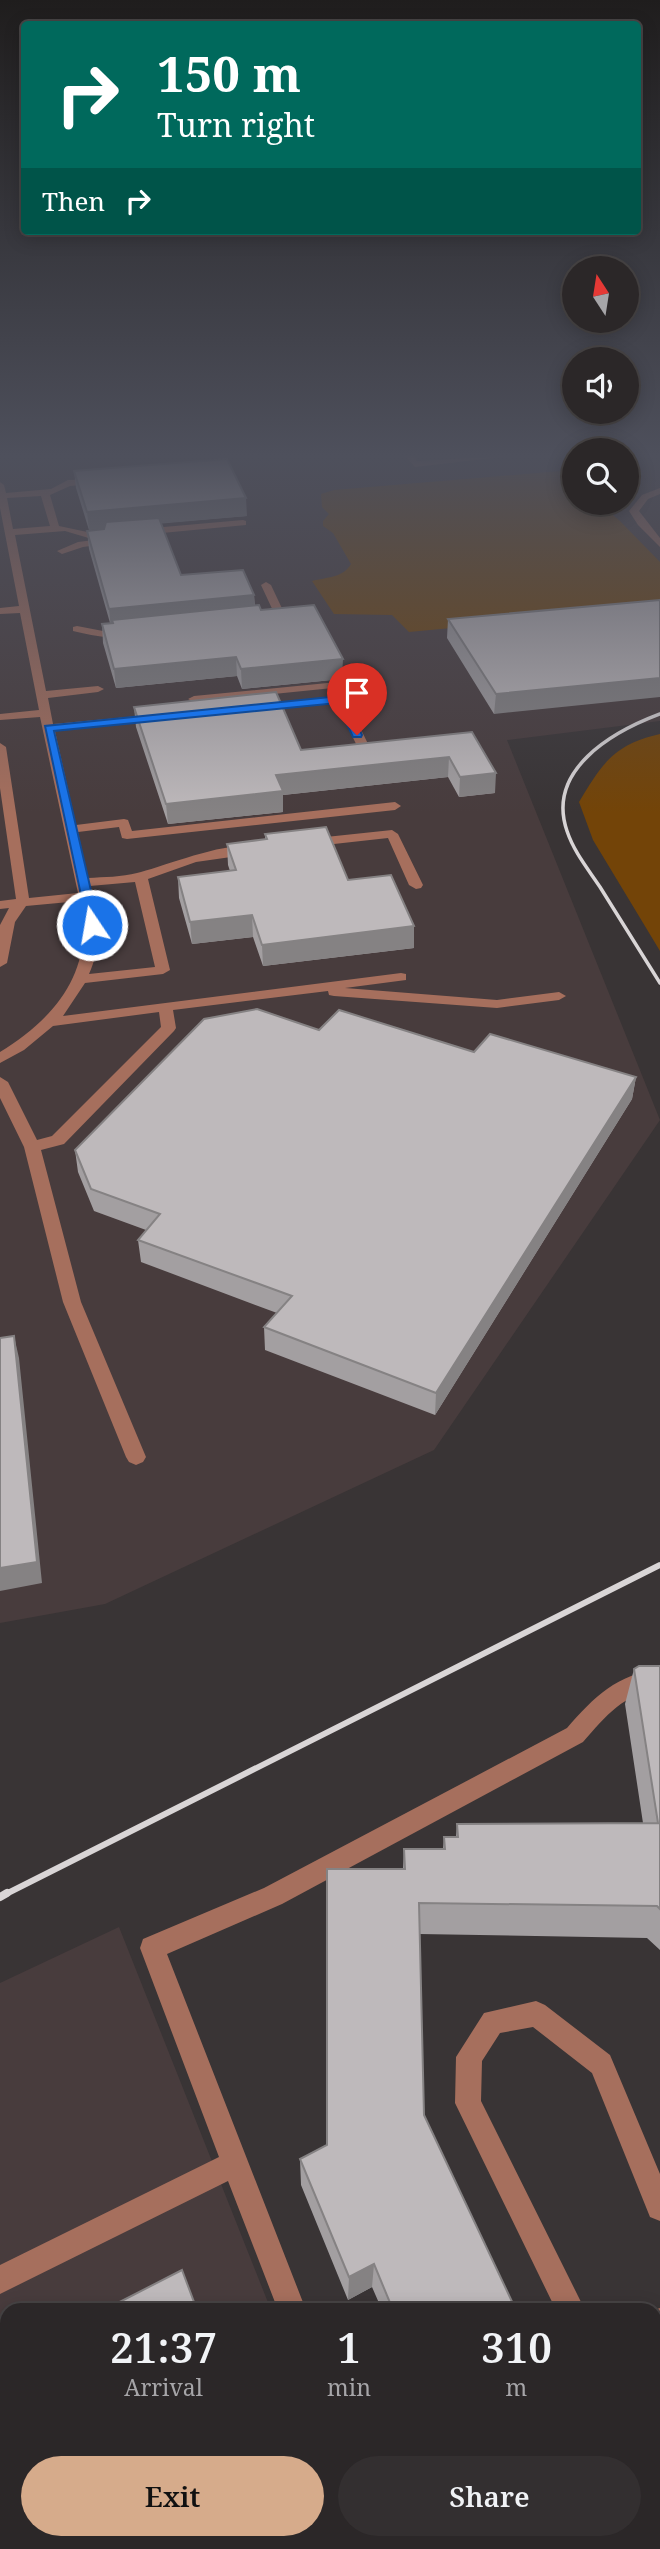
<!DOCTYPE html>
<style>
:root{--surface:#2b2728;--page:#332f30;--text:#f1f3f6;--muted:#a6a5a8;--line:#474445;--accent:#d6ab8b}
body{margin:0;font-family:"Noto Serif",serif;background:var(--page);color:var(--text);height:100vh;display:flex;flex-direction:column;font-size:26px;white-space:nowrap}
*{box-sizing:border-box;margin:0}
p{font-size:23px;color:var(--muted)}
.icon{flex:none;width:38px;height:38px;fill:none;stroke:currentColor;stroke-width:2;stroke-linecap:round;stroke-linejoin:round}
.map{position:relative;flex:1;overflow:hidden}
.side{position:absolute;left:0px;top:2303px;width:662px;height:247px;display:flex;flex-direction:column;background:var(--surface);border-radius:21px 21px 0 0;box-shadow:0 4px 18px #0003,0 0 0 2px var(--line)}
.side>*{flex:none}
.guide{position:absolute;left:21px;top:21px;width:620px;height:214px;border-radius:7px;box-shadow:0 4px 18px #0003,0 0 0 2px var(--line);background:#00695c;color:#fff;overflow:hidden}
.needle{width:46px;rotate:348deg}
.fabs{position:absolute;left:562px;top:256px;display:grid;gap:14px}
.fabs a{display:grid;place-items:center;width:77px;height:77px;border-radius:50%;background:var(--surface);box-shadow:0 4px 18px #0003,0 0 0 2px var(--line);font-size:35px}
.pin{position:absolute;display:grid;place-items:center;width:60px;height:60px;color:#fff;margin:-72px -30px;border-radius:50% 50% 50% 0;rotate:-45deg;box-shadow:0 0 7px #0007}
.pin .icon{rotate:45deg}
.me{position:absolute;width:77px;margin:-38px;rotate:348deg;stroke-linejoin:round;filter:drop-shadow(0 0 5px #0008)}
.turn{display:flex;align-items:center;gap:24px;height:147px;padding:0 21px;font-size:32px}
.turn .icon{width:91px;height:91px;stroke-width:2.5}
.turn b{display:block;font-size:49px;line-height:60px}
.then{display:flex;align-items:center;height:66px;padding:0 21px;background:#0003;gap:14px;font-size:26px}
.eta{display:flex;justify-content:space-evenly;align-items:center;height:119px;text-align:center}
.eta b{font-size:42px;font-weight:600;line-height:49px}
.cta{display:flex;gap:14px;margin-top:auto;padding:14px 21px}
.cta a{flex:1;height:80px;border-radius:42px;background:var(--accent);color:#111;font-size:28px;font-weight:600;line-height:80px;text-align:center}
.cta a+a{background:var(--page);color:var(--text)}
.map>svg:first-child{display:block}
</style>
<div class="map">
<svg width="660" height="2549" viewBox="0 0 660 2549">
<rect width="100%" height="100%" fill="#393435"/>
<!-- built -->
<path fill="#483c3d" d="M0 456H574V502H626L627 456H660V721L507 740 660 1120 434 1450 105 1604 0 1623Z
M119 1927 271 2310H7V2543H363L366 2549H0V1983Z"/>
<!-- green -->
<path fill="#734408" d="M561 471 574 480V502H597L620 521 660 562V604L631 611 409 632 392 615 334 614 312 581C327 577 343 578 351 564L333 533 323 526V521L329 514 322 507 321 494 334 490Z
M660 734V951L593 840 579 802C602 764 614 744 660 734Z"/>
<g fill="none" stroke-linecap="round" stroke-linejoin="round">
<!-- minor -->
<path fill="#a66f5d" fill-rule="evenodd" d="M405 456H414L417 461 511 456 415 467Z
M101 479V483L70 486 50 495 59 526 92 533 113 532V536L92 539 65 531 15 535 46 691 98 686 104 689 98 692 48 698 53 724 160 714 166 717 160 720 55 731 76 825 124 819 128 820 132 831 395 802 401 806 395 810 127 839 122 838 119 827 78 832 88 878C104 877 122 877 137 873 161 868 240 835 258 850L252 854 196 862 148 879 170 970 163 974 85 983 63 1016 401 973 406 974V980L345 988 497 1000 559 992 566 996 559 1000 497 1008 334 996 329 995 328 991 173 1010 176 1028 174 1031 64 1144 41 1150 81 1302 146 1457 143 1462 136 1465 129 1462 126 1457 63 1302 24 1147 0 1098V1077L8 1082 37 1140 52 1136 161 1027 159 1012 53 1026 24 1050 0 1063V1052C57 1017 95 969 80 901L26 906 15 922 7 963 0 967V925L9 908 0 909V901L16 899 0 788V743L6 747 29 898 78 893 40 717 0 720V714L39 710 20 613 0 614V608L19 606 0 508V482L4 485 6 493 51 489 68 480ZM41 496 50 526 13 529 7 498ZM135 882 155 967 89 974C103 944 97 917 90 886Z
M660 488V494L648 499 639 511 660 538V547L638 525 629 511 642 495Z
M243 520 246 521V525L141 535 136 532 141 529Z
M102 539 105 540V544L83 547 62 554 57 551 78 542Z
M266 582 271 585 286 617 285 619 269 622 264 619 275 615 261 585Z
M77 626 103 631 126 629 131 632C116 642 91 635 73 631V627Z
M368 679 372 680V684L194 702 188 699 194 696Z
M340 696 346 699 372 752 370 755 360 752 336 703 261 710 255 707 261 704Z
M392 830 398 834 423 885 421 888 416 889 409 885 388 838 307 847 301 843 307 839Z
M660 1669V1689C624 1693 606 1716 583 1742L282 1904 167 1954 306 2310H278L228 2181 0 2294V2265L219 2157 140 1948 143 1939 264 1888 567 1728C594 1697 617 1674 660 1669Z
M536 2001 545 2005 610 2055 660 2174V2221L650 2217 592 2073 533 2027 500 2033 482 2061 481 2101 585 2310H556L455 2103 456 2057 484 2013Z
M660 2308V2354L654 2356V2310Z
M660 2527V2549H635L638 2543H654V2530Z
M366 2543H397L400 2549H368Z"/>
<!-- rail-far2 -->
<path stroke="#d9d5d6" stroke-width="3.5" d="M660 714C612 732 546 770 567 831 574 852 588 869 600 887 620 919 640 951 660 983"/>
<!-- rail-far1 -->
<path stroke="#d9d5d6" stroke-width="6" d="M4 1895 660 1565"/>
<!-- rail -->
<path stroke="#d9d5d6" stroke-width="8" d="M0 1897 7 1893"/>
</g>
<!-- wall -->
<path fill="#a39fa1" d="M74 471 247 516 161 523 181 575 254 595 255 606 261 610 342 679 242 689 237 676 116 688 103 643 102 624 110 623 89 549 87 531 104 528 89 530 76 488Z
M660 600 494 714 447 638 448 619Z
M134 707 301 750 472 732 495 793 459 797 448 777 283 795V812L168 824 136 727Z
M265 834 348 880 414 926V948L263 966 253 937 192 944 179 898 178 877 230 871 228 865 227 844 265 840Z
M319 1030 636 1077 632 1099 435 1415 265 1350 264 1327 277 1313 141 1262 138 1240 146 1230 94 1211 78 1172 75 1150Z
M660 1666V1950L647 1938 419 1934 424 2115 516 2310H382L372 2287 348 2300 301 2185 300 2159 327 2145 403 1869 404 1849H443L444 1837H456L457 1824 643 1823 625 1704 634 1669Z"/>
<!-- shaded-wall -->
<path fill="#858283" d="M246 498 247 516 89 530 87 512Z
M254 595 255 613 112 620 113 627 111 628 109 609Z
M236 657 237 676 116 688 114 669Z
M343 659 342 679 242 689 241 669Z
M660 678V697L494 714 496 694Z
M449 757 448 777 283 795V812L168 824 166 804 276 775Z
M496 773 495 793 459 797 460 777Z
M252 915 253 937 192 944 190 922Z
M414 926V948L263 966 262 945Z
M636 1077 632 1099 435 1415 436 1393Z
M14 1336 19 1358 42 1583 0 1591V1568Z
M374 2264 372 2287 348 2300 349 2277Z"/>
<!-- building -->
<path fill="#beb9bb" stroke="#858283" stroke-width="2" d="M227 459 246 498 87 512 74 471Z
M159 518 181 575 243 570 254 595 109 609 87 531 104 529 106 522Z
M660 600V678L496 694 448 619Z
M259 605 261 610 314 605 343 659 241 669 236 657 114 669 102 624 113 623 112 620Z
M276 692 301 750 472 732 496 773 460 777 449 757 276 775 283 791 166 804 134 707Z
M326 827 348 880 391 875 414 926 262 945 252 915 190 922 178 877 236 870 227 844 267 839 265 834Z
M257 1009 319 1030 339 1010 474 1052 490 1034 636 1077 436 1393 264 1327 292 1296 138 1240 160 1214 91 1189 75 1150 204 1019Z
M14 1336 37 1562 0 1568V1338Z
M639 1666H660V1909L657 1906 419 1903 424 2115 516 2310H393L374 2264 349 2277 300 2159 327 2145V1869H405L404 1849H445L444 1837H458L457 1824 658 1823 634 1669Z
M182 2270 197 2310H104Z
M7 2359V2422L0 2397V2363Z
M41 2543H282L284 2549H43Z"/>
<!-- sky -->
<linearGradient id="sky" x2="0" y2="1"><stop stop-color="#1f1d1d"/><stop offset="0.56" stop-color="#4e505c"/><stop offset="1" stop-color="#4e505c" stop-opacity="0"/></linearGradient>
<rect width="660" height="813" fill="url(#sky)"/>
<!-- route -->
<path fill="#1a73e8" stroke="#114b97" stroke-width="2" d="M340 696 345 699 362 735 361 737H353L337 703 54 731 99 925 97 928H88L45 726Z"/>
</svg>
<div class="fabs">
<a><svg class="needle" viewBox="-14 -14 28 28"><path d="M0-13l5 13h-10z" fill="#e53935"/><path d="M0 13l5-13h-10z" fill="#a6a5a8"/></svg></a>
<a><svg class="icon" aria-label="sound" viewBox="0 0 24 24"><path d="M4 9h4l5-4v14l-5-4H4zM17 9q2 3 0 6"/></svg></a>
<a><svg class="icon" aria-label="search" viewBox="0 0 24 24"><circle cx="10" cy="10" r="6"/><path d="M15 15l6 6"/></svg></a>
</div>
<div class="pin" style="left:357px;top:735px;background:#d93025"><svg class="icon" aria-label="arrive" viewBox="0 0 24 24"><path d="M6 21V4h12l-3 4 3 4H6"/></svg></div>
<svg class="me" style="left:92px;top:925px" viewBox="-20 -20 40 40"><circle r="17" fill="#1a73e8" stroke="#fff" stroke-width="3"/><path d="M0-11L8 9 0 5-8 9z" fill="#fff"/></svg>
<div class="guide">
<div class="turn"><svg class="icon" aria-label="right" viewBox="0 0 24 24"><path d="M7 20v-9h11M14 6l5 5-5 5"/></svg><div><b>150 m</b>Turn right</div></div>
<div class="then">Then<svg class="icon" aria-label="right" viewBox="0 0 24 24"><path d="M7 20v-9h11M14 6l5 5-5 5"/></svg></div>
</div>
<section class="side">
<div class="eta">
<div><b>21:37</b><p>Arrival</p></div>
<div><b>1</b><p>min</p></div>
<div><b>310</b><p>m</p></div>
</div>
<div class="cta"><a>Exit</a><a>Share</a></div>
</section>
</div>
